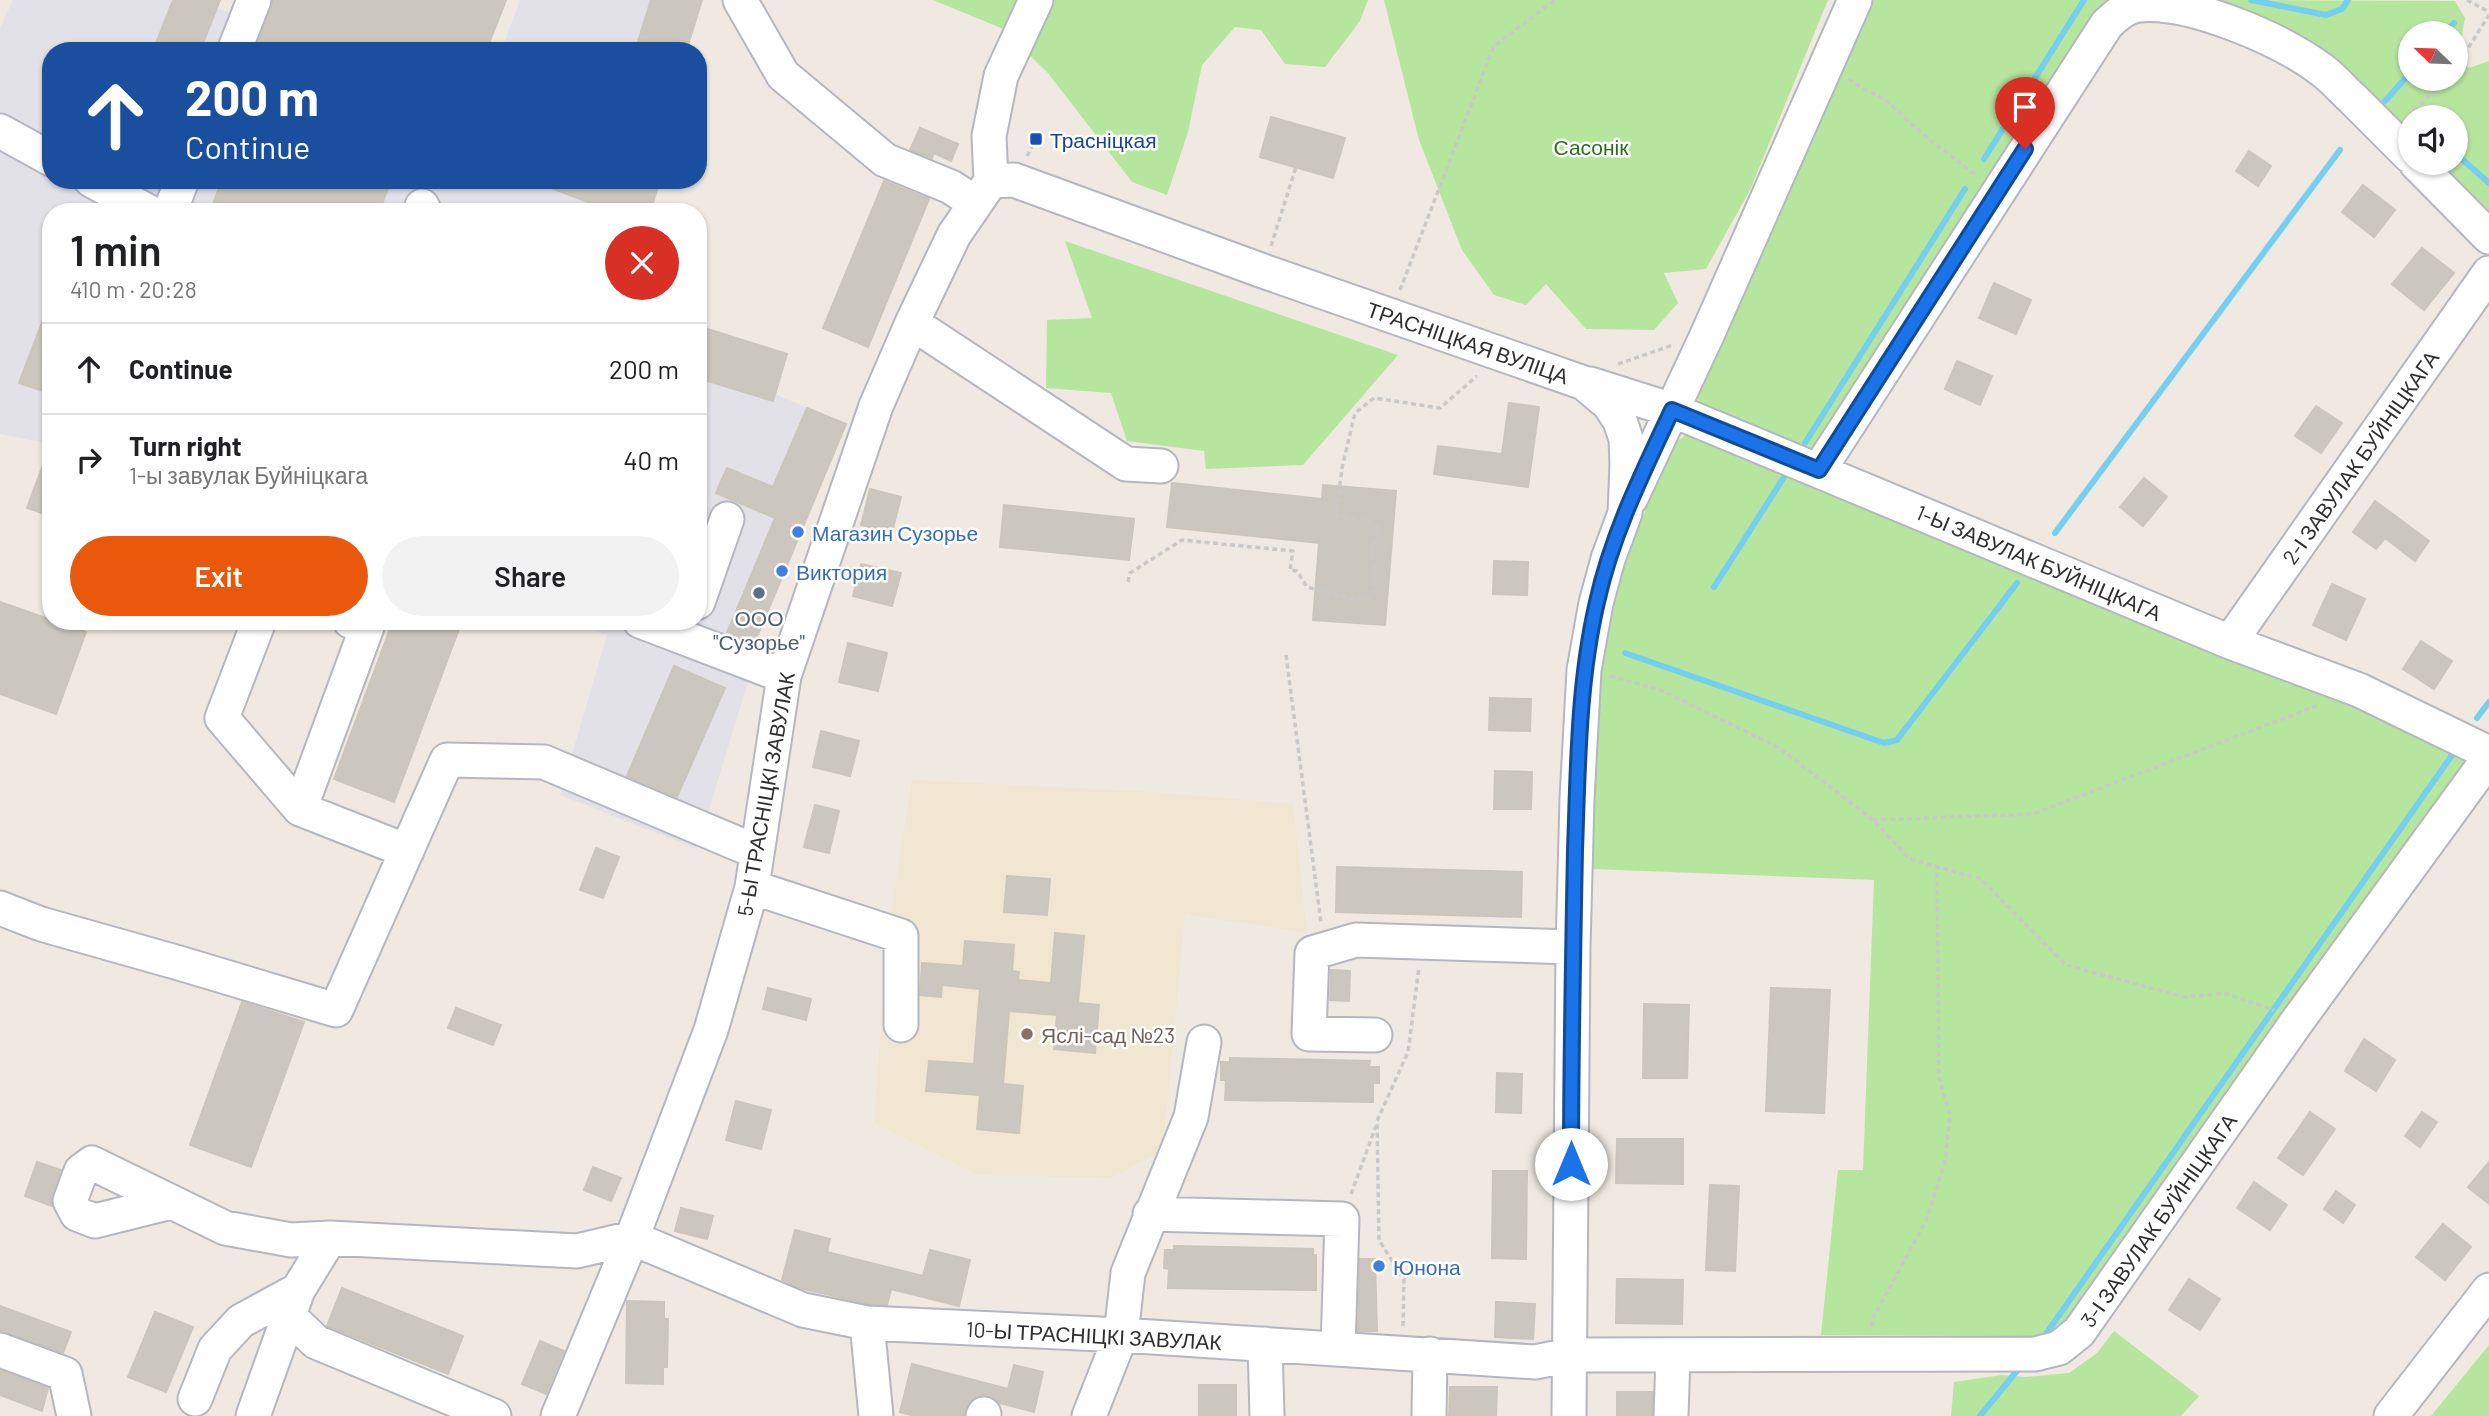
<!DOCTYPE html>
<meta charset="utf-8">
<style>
:root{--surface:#fff;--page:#f2f2f2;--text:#202124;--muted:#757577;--line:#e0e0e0;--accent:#ea580c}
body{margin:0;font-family:Barlow,sans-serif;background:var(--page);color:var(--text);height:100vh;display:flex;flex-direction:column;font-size:26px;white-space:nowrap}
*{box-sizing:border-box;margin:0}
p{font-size:23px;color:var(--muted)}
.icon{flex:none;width:38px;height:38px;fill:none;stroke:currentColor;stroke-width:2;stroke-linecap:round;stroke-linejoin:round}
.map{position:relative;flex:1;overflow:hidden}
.details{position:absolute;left:42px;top:203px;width:665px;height:427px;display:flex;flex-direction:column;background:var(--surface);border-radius:28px;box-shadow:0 2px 5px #0004}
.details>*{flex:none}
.hud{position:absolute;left:42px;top:42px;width:665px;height:147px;border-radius:28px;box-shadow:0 2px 5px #0004;background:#1a4fa0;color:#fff;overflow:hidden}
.needle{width:46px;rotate:293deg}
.controls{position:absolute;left:2398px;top:21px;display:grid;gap:14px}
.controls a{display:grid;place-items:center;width:70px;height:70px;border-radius:50%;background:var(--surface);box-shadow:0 2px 5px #0004;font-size:35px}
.pin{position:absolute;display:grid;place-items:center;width:60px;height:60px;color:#fff;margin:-72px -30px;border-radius:50% 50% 50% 0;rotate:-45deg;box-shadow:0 0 7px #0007}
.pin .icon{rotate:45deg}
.me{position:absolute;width:77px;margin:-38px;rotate:0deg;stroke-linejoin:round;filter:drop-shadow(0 0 5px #0008)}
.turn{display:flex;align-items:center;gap:24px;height:147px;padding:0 28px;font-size:32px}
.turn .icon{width:91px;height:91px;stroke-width:2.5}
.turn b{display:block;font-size:49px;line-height:60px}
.round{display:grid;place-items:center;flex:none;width:74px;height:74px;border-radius:37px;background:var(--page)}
.overview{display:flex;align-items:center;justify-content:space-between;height:119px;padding:0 28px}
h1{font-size:42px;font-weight:600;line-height:52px}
.cta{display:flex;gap:14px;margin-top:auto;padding:14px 28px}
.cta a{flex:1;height:80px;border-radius:42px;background:var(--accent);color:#fff;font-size:28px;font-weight:600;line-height:80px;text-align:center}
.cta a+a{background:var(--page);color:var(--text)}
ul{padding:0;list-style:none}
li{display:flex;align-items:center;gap:21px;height:91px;padding:0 28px;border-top:2px solid var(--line)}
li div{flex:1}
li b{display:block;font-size:26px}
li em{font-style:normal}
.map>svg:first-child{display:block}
</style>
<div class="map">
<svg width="2489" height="1416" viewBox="0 0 2489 1416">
<rect width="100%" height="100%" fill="#efe9e1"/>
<!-- industrial -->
<path fill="#e3e1e8" d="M13 0H220L217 8 327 51H51V180H660L650 212H51V516L27 508 50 444 0 434V28Z
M520 0H702L686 51H501Z
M698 326 787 354 775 394 846 424 753 646 756 665 747 685 697 849 560 795 607 635 566 621H698Z"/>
<!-- education -->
<path fill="#f0e6d1" d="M912 780 1153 792 1293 804 1307 933 1185 914 1163 1150 1111 1178 978 1175 874 1123 888 932Z"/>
<!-- green -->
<path fill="#b6e59e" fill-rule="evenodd" d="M933 0H1368L1360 21 1325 67 1285 64 1261 30 1235 27 1202 65 1188 132 1167 195 1132 182 1048 73 1001 28Z
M1384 0H1828L1750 190 1706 269 1664 273 1678 303 1654 330 1586 329 1546 284 1526 305 1494 295 1462 250 1419 140Z
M1873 0H2119L1819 454 1699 406 1698 397Z
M2194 0 2455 1 2465 18 2458 58 2469 68 2489 61V217L2434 163H2455V117H2410V139ZM2410 33H2455V79H2410Z
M1065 241 1398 355 1303 465 1206 469 1204 451 1127 441 1111 393 1046 388 1047 320 1092 318Z
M1701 432 2458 746 2466 762 2065 1325 2040 1336 1821 1335 1838 1170H1863L1874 880 1592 869 1597 673 1605 625 1637 529 1676 442 1686 435Z
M2114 1331 2199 1396 2181 1416H1951L1954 1382 2002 1375 2026 1377 2069 1373 2097 1353Z
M2489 1345V1416H2431Z"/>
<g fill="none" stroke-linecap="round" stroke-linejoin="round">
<!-- stream -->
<path stroke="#75cff0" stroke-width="6" d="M2251 0 2326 15 2342 9 2348 0
M2445 33 2454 23
M2385 101 2410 73
M2455 153 2489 183
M1984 159 2084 0
M1805 443 1965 189
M2055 533 2340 150
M1714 587 1786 474
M1625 653 1884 743 1897 740 2017 583
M2477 718 2489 702
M2041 1341 2457 748
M1980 1416 2021 1366"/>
</g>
<!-- building -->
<path fill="#cbc7bf" stroke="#cbc5ba" stroke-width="2" d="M173 0H220L200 51H153Z
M273 0H506L486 51H255Z
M651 0H702L686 51H635Z
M1271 117 1345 138 1333 178 1260 157Z
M920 128 958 144 951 161 934 153 932 158 910 150Z
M2249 151 2271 166 2258 186 2236 171Z
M222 180H391L379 212H210Z
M536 180H660L650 212H585L588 202 535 182Z
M884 181 929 199 868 347 823 328Z
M2363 185 2395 210 2374 237 2342 212Z
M2422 248 2454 273 2424 310 2392 284Z
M1994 283 2031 300 2016 334 1979 318Z
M49 304 51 371 43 391 19 383Z
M698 326 787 354 773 401 698 378Z
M1957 361 1992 376 1980 405 1945 389Z
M1509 403 1539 407 1528 487 1434 474 1438 446 1502 454Z
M2316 406 2342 423 2321 453 2295 436Z
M807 408 846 424 754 644 727 633 775 518 716 493 727 468 773 487Z
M49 449 51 450V516L27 508Z
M2144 478 2167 497 2143 526 2120 507Z
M1172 483 1322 499 1323 485 1396 491 1385 625 1313 620 1319 543 1167 527Z
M870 489 901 497 892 532 861 525Z
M2375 501 2429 541 2415 561 2385 538 2376 549 2353 532Z
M1004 505 1134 519 1129 560 1000 547Z
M1494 561 1528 562 1527 595 1493 594Z
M861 564 901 573 892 606 853 596Z
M2332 584 2365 599 2346 640 2313 625Z
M0 602 86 632 56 714 0 694Z
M393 621H462L394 802 334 779Z
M2421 641 2452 661 2434 689 2403 669Z
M848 643 887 653 878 691 839 682Z
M674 666 725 688 677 797 627 776Z
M1490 698 1531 699 1530 731 1489 730Z
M821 731 859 741 850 776 813 767Z
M1495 771 1532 772 1531 809H1494Z
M815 805 839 811 829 853 804 847Z
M596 848 619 857 603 898 580 890Z
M1337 867 1522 872 1521 917 1336 912Z
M1007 876 1050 879 1047 915 1004 912Z
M1055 933 1084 936 1078 1003 1099 1005 1095 1053 1054 1049 1057 1015 1009 1011 1003 1084 1023 1086 1019 1133 977 1129 980 1095 926 1091 929 1061 974 1064 980 989 942 985 941 997 920 995 922 963 963 966 965 941 1014 945 1012 971 1019 972 1018 980 1051 983Z
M1331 970 1350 971 1349 1001 1330 1000Z
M768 988 811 999 806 1020 763 1009Z
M1771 988 1830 990 1824 1113 1766 1111Z
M242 1002 304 1022 251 1167 190 1145Z
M1644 1004 1689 1005 1687 1078H1643Z
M456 1008 501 1025 493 1045 448 1028Z
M2364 1039 2395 1060 2376 1091 2345 1071Z
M1230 1058 1370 1061 1369 1067H1379V1083H1373V1102L1225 1100 1226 1080H1221V1062H1230Z
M1497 1073 1522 1074 1521 1113 1496 1112Z
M736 1101 771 1110 761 1149 726 1140Z
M2310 1112 2335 1129 2303 1175 2278 1158Z
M2422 1112 2437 1122 2420 1147 2405 1136Z
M1617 1139H1683V1184L1616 1183Z
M37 1162 61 1170 52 1194V1206L25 1196Z
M2489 1162V1204L2468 1187Z
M593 1167 621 1178 611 1201 584 1190Z
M1493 1171H1527L1526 1259 1492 1258Z
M2254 1182 2287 1205 2270 1230 2237 1208Z
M1710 1185 1739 1186 1735 1271 1706 1270Z
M2336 1191 2355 1205 2343 1223 2324 1209Z
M681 1208 713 1216 707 1239 675 1231Z
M2443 1224 2471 1247 2445 1280 2416 1257Z
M795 1230 830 1239 827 1252 923 1276 930 1250 970 1260 959 1306 891 1289 887 1305 869 1304 799 1288 782 1280Z
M1174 1246 1313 1249V1255H1316V1290L1168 1288 1169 1269 1164 1268 1165 1250H1174Z
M1360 1259H1375L1377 1331H1358Z
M1617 1279 1683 1280 1682 1324 1616 1323Z
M2189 1279 2220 1299 2200 1330 2169 1310Z
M342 1288 463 1336 448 1374 327 1326Z
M627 1301 664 1302V1319H668L667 1367H663V1384L626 1383Z
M1496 1302 1535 1304 1533 1339 1495 1337Z
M0 1306 71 1332 63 1353 0 1331Z
M155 1312 193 1327 166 1392 128 1377Z
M540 1341 564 1351 546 1394 522 1384Z
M912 1364 1008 1389 1014 1365 1043 1372 1034 1412 1000 1403 993 1397 984 1395 973 1398 967 1405 964 1416H915L900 1412Z
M0 1371 48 1388 42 1411 0 1395Z
M1199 1385H1236V1416H1199Z
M1450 1387H1497L1496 1416H1449Z
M1617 1392H1653L1652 1416H1617Z"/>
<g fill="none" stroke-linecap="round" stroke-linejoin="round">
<defs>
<path id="minor" d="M740 0 783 75 885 160 951 187 975 203
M234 51 254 0
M0 131 51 159
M2416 163 2489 237
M91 180 149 212
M991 181 1014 180 1263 271 1584 383 1609 404 1620 421 1626 439 1627 464 1625 513 1608 559 1596 603 1584 670 1577 799 1573 947 1569 1416
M991 181 989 136 1001 76 1036 0
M422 206 425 212
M170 212 182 180
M912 323 1126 464 1161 466
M1590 384 1672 410 2230 642 2359 690 2489 753
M1819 470 2107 24C2117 15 2125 7 2139 5 2190 0 2281 39 2322 70 2333 78 2343 90 2353 99 2372 118 2391 137 2410 156
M1631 498 1708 333 1855 0
M698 602 727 519
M259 621 222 718 300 809 407 851
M640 621 784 676
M2230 642 2489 273
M300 809 367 627 350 621
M752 887 901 936V1025
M0 908 41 924 179 963 336 1010 447 760 544 762 757 852
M1375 1035 1309 1034 1312 953 1356 940 1573 947
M171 1202 95 1221 77 1214 70 1201 81 1171 92 1163 225 1228 291 1240 330 1238 577 1251 632 1238 803 1310 867 1323 1121 1335 1535 1362 1570 1355 2035 1354 2059 1348 2079 1332 2296 1023 2489 758
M1150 1214 1342 1219 1338 1349
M289 1316 316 1342 494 1416
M867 1323 876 1416
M1265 1344 1267 1416
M0 1350 65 1374 74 1416
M195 1399 215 1349 241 1321 298 1290
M253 1416 298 1290 330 1238
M558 1416 632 1238 711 1030 752 887 784 676 876 406 912 323 954 235 991 181
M983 1416 984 1414
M1089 1416 1121 1335 1128 1273 1191 1117 1204 1042
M1429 1416 1430 1354
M1671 1416 1673 1356
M2391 1416 2489 1290"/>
</defs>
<!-- minor casing -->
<use href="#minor" stroke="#b4b7c1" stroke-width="37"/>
<!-- path -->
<path stroke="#c9c9c9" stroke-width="3.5" stroke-dasharray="5 3.5" stroke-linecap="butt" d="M2467 0 2489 12
M2455 69 2489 15
M1849 79 1855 84 1884 99 1931 141 1976 175
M2408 117 2446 79
M1027 156 1036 139
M1271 246 1296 167
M1400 290 1494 46 1555 0
M1618 364 1673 345
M1128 582 1130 573 1182 540 1293 551 1290 570 1297 571 1307 587 1356 600 1372 597 1376 577 1373 562V545L1380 529 1365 520 1336 516 1342 468 1355 413 1374 398 1440 408 1477 376
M1286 655 1321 923
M1610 676 1660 690 1778 747 1873 820 1910 859 1981 879 2066 965 2184 997 2224 993 2274 1010
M1873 820 2033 814 2319 705
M1351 1194 1376 1126
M1403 1326 1404 1280 1379 1240 1377 1121 1408 1052 1419 967
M1872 1327 1873 1318 1926 1221 1945 1162 1950 1115 1939 1077 1937 868"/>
<!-- minor -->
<use href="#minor" stroke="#fff" stroke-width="33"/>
</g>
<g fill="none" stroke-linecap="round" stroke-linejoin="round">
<defs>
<path id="route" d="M1571 1164C1571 1059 1573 955 1575 850 1578 768 1578 683 1597 602 1612 534 1643 472 1672 410L1819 470 2025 149"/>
</defs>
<!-- route casing -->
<use href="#route" stroke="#114b97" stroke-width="18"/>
<!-- route -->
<use href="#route" stroke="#1a73e8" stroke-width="12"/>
</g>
<!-- markers -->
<rect fill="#1a4fb4" stroke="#fff" stroke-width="2.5" x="1029" y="132" width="14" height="14" rx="3.5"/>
<g fill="#3f7fe0" stroke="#fff" stroke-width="2.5">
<circle cx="798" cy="532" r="7"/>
<circle cx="782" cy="571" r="7"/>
<circle cx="1379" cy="1266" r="7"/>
</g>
<circle fill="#5c6f8a" stroke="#fff" stroke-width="2.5" cx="759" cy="593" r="7"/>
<circle fill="#8d6e63" stroke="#fff" stroke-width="2.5" cx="1027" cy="1034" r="7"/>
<g text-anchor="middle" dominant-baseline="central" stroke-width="5" stroke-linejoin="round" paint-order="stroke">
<!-- transit labels -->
<g font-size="21" fill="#164399" stroke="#fff" text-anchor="start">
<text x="1050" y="139">Трасніцкая</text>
</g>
<!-- park labels -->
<g font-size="21" fill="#2c6e1b" stroke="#fff">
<text x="1591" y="146">Сасонік</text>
</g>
<!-- street labels -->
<g font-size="21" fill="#2e2e2e" stroke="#fff">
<text transform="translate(1468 342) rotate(19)">ТРАСНІЦКАЯ ВУЛІЦА</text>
<text transform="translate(2360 457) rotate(-55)">2-І ЗАВУЛАК БУЙНІЦКАГА</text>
<text transform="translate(2039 562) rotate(23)">1-Ы ЗАВУЛАК БУЙНІЦКАГА</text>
<text transform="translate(765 794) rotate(-80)">5-Ы ТРАСНІЦКІ ЗАВУЛАК</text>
<text transform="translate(2158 1220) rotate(-55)">3-І ЗАВУЛАК БУЙНІЦКАГА</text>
<text transform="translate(1094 1335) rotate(3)">10-Ы ТРАСНІЦКІ ЗАВУЛАК</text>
</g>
<!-- shop labels -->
<g font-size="21" fill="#366cbe" stroke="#fff" text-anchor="start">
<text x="812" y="532">Магазин Сузорье</text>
<text x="796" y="571">Виктория</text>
<text x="1393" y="1266">Юнона</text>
</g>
<!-- service labels -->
<g font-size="21" fill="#4e5e75" stroke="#fff">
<text x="759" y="617">ООО<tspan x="759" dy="24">"Сузорье"</tspan></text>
</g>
<!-- education labels -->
<g font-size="21" fill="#785e54" stroke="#fff" text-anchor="start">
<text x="1041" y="1034">Яслі-сад №23</text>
</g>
</g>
</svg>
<div class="controls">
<a><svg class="needle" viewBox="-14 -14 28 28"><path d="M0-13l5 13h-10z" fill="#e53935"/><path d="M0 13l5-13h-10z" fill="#757577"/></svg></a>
<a><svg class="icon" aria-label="sound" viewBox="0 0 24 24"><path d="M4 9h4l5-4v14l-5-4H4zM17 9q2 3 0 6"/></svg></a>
</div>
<div class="pin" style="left:2025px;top:149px;background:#d93025"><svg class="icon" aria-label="arrive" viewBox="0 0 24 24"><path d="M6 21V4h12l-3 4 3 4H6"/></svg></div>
<svg class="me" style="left:1571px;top:1164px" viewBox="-20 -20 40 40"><circle r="19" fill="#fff"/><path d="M0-13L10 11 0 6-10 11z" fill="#1a73e8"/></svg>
<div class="hud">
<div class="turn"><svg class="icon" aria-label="ahead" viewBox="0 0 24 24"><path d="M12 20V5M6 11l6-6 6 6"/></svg><div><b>200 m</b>Continue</div></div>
</div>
<section class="details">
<div class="overview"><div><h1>1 min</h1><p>410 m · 20:28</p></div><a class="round" style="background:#d93025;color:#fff"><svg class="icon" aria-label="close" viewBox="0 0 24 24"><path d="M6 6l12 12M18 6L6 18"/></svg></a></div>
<ul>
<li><svg class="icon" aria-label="ahead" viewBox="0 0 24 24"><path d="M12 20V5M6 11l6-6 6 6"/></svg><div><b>Continue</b></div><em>200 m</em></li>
<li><svg class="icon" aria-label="right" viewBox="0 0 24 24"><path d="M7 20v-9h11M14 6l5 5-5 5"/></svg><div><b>Turn right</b><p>1-ы завулак Буйніцкага</p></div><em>40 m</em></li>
</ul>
<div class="cta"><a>Exit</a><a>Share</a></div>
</section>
</div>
